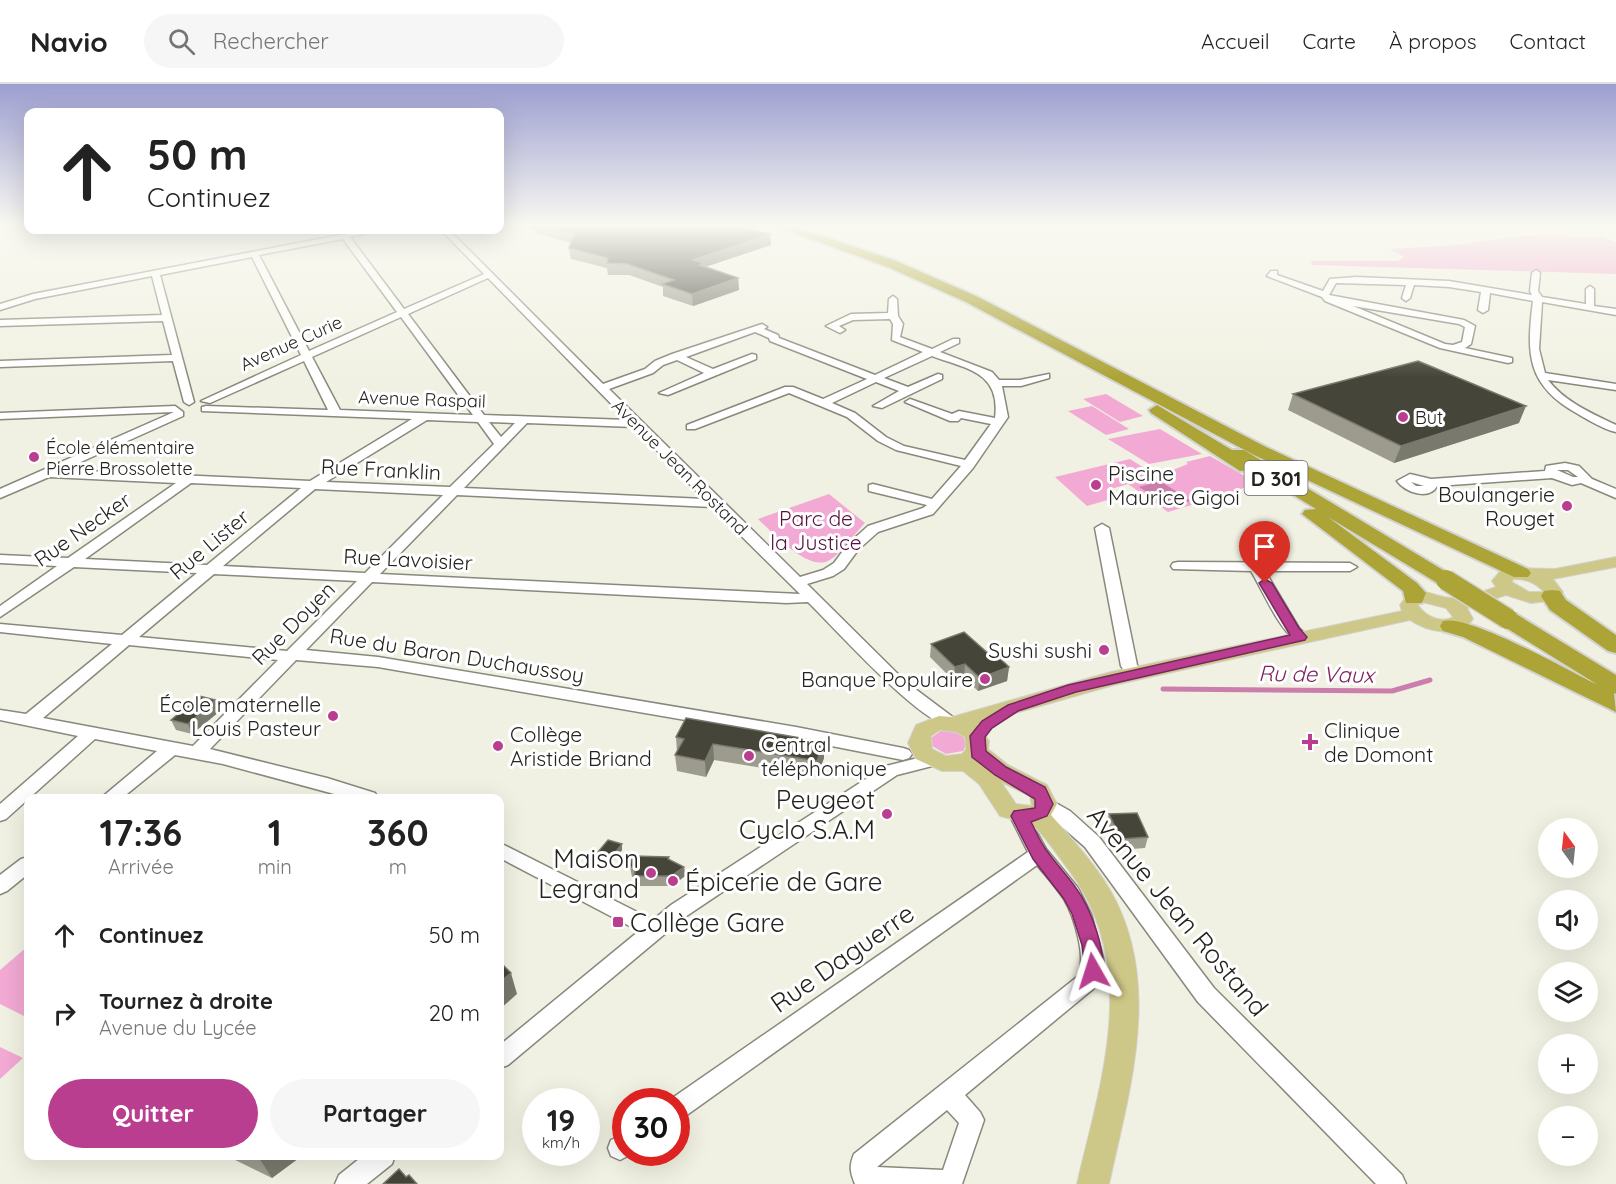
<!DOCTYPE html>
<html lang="fr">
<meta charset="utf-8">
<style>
:root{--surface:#fff;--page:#f6f6f6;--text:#222;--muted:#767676;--line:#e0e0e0;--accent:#ba3e8f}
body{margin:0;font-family:Quicksand,sans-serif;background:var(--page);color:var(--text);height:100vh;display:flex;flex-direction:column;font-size:22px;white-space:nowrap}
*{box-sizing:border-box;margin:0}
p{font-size:20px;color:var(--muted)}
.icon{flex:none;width:33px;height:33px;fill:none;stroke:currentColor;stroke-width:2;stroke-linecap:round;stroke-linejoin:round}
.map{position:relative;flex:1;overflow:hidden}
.drawer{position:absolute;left:24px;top:710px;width:480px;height:366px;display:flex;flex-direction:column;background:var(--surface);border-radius:12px;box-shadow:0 6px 24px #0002}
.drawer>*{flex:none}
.banner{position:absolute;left:24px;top:24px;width:480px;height:126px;border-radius:12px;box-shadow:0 6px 24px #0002;background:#fff;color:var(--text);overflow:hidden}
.needle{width:39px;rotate:345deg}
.controls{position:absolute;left:1538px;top:734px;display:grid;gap:12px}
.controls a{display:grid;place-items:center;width:60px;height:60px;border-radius:50%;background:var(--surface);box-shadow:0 6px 24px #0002;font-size:30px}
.speed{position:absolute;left:522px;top:1004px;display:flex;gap:12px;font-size:30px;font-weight:700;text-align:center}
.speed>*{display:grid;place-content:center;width:78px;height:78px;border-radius:50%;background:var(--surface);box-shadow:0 6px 24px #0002;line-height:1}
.speed small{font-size:15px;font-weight:400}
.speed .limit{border:9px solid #d22;background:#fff;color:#111}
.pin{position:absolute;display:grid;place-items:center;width:51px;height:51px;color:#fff;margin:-62px -26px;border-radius:50% 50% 50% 0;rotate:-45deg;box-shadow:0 0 6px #0007}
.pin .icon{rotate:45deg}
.me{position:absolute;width:66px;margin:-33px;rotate:354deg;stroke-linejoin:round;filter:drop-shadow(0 0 4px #0008)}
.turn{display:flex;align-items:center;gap:21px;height:126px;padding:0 24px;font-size:27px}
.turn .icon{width:78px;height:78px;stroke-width:2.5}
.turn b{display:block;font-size:42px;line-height:51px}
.eta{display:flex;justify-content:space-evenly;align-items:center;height:102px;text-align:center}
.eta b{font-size:36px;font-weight:700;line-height:42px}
.cta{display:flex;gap:12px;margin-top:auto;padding:12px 24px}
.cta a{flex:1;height:69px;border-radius:36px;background:var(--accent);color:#fff;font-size:24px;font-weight:700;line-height:69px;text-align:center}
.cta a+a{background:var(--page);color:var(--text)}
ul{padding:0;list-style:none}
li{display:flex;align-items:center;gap:18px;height:78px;padding:0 24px}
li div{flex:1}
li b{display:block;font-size:22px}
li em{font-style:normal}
header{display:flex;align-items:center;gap:36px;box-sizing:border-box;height:84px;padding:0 30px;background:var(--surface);border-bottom:2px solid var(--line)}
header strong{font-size:28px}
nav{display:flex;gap:33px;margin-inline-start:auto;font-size:21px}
.search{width:420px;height:54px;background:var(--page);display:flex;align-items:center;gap:15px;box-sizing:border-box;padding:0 21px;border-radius:33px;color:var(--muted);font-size:22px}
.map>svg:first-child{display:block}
</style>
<header>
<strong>Navio</strong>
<div class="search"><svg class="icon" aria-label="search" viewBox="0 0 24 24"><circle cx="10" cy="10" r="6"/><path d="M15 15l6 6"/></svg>Rechercher</div>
<nav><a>Accueil</a><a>Carte</a><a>À propos</a><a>Contact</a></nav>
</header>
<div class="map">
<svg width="1616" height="1100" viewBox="0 0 1616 1100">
<rect width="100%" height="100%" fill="#f1f1e3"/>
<!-- green -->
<path fill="#f2a9d3" d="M1521 152 1602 153 1616 158V190L1312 181 1311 177H1398L1404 173 1390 165 1455 161Z
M1106 310 1143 332 1120 338 1083 315Z
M1092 322 1129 345 1106 351 1068 327Z
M1160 345 1202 370 1149 380 1108 355Z
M1210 372 1257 399 1210 416 1191 404 1208 416 1168 428 1128 400 1111 405 1121 412 1087 422 1055 393 1130 375 1157 392 1188 380 1186 378Z
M829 410 865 439C856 448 839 472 828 477 807 487 772 448 758 435Z
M942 646C953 646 963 648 967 659L963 667 946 670 932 662 931 654Z
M28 862V934L0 920V886Z
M0 963 23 974 0 995Z"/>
<!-- water -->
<path fill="#cb7eab" d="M1160 397 1191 417 1170 423 1139 403Z"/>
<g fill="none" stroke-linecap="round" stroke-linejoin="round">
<!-- stream -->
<path stroke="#cb7eab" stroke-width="5" d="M1163 605 1392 607 1430 596"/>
<defs>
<path id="minor" d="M366 146H379L350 153 404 225 484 190 441 146H449L603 300 645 285 655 277 672 270 762 240 767 243 764 245 778 251 779 254 875 291 923 268 892 256 893 240 890 235 853 236 839 242 845 246 840 249 826 242 851 230 888 229 889 215 893 212 897 215 898 232 903 240 900 253 932 265 953 255H959V259L940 268 992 288 999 296H1020L1049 290V294L1021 302H1002L1008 333 973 384 933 430 878 448 858 466 844 485 833 492 807 500 906 598 954 634 956 638 954 642C928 649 830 539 808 518L786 519 372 498 306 566 378 573 796 643 903 664 909 666 912 670 909 674 903 676 796 655 378 583 296 576 210 665 327 694 375 709 378 714H349L223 680 175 671 122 714H101L157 667 95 655 6 735 0 737V720L78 652 0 636V626L26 630 112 560 0 548V540L122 551 197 489 74 483 0 533V522L57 482 0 479V471L68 474 176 399 49 393 0 414V405L174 328 0 335V329L175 322 183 328V332L63 386 310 397 412 335 202 327V323L206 322 328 326 304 277 210 319 201 317 301 271 252 173 160 191 194 318 189 321 184 318 173 277 0 283V277L172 271 163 237 0 242V236L162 231 152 192 35 215 0 226V220L33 210ZM343 155 397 228 309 267 259 171ZM488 194 627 336 484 331 408 230ZM401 233 473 331 340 326 312 273ZM755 248 769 254 770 257 867 295 823 315 793 303H785L687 341V345H695L789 309 847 333 878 357 896 366 961 382 932 415 873 400 869 401V407L927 421 923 424 868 442 848 460 834 479 823 486 800 493 609 305 653 289 663 281 677 276 704 289 659 309 668 311 756 275V271L752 270 713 285 686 273ZM932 272C967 285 1001 288 995 334L959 327 952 330 910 315 905 318 950 337H958L961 334 991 340 965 376 904 362 886 353 855 329 832 319 876 298 899 307 873 322 882 324 942 295V291L938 290 908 303 884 294ZM427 336 478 338 494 360 450 403 326 398ZM489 338 515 339 501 353ZM527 339 634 343 704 415 464 404ZM191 399 301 404 207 481 85 475ZM315 405 443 411 365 489 223 482ZM457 411 712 423 800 510 380 490ZM214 490 357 497 287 567 139 553ZM129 561 278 576 193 662 43 634Z
M1536 186 1540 189 1538 207 1542 213 1586 220V205L1590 202 1594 205V222L1616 225V231L1542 218 1539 265 1545 289 1616 300V306L1548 296C1565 318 1591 329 1616 341V348C1603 345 1590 337 1578 330 1527 302 1526 271 1533 217L1490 209 1488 226 1483 229 1478 226 1481 208 1449 203 1414 201 1410 214 1406 217 1402 214 1406 201 1336 199 1329 211 1464 236 1475 242 1471 260 1465 264 1512 274V278L1508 279 1440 264 1325 217 1322 213 1267 192 1271 187H1277V191L1323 207 1330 195 1356 193 1449 197 1532 211 1530 207 1532 189ZM1353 222 1459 240 1465 243 1462 258 1453 261 1445 260Z
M1565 379 1579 382 1592 395 1616 405V414L1581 399 1572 401 1552 394 1437 402C1429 417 1405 408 1397 397L1410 390 1431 395 1545 387 1546 382ZM1557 386H1568L1578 393H1573ZM1411 398 1424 402H1416Z
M1102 440 1109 444 1137 581 1143 590 1135 595 1129 594 1121 582 1095 444Z
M1178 478 1350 479 1357 483 1350 487H1265L1299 544 1308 553 1300 558C1282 553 1261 503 1251 487L1173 485 1171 482 1173 479Z
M934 670 940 672 943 676 940 680 897 691 685 833 508 981 500 984V961L639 847 500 774V759L653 836 671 821 886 682Z
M1045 713 1070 727 1099 753 1214 904 1402 1091 1406 1100H1376L1198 918 1085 763 1036 720 1039 715Z
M1019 725 1025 727 1046 765 1078 804 1091 830 1103 874 1104 887 1093 905 965 1011 980 1028 984 1036 962 1100H855C850 1088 849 1082 854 1070L1077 893C1088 876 1074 832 1064 815 1056 803 1046 792 1037 781L684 1033 676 1036V1017H668L1028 768 1010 732 1013 727ZM947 1026 959 1039 943 1086 877 1083Z
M28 773V790L7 807 0 810V791L21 775Z
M626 1049V1068H635L620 1076 611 1072 608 1064 611 1056Z
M364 1071H395L392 1080 367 1100H335L339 1091Z"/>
<path id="major" d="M1616 473V483L1553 495 1563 508 1559 516 1531 519 1506 511 1467 524 1473 535C1459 555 1427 548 1410 536L1114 601 977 640 989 657 988 665 1008 681 1047 701 1057 720 1051 731C1072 755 1094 779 1110 806 1163 898 1130 1004 1109 1100H1077C1102 993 1141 882 1068 785 1061 776 1039 743 1030 740 1021 737 1010 735 1000 732L979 700 963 687H942L916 675 908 659 916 641 939 632 952 633 1111 588 1402 527 1400 521C1418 495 1432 515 1455 514 1469 514 1483 507 1496 503L1492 497 1502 485 1508 484 1555 485ZM1513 495C1526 495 1535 498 1544 508H1529L1512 498ZM1422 518 1446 524 1453 533C1441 540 1425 532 1418 521ZM940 646 956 648 965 653 966 665 962 670 946 672 932 665 931 652ZM1001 698 1030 712 1032 722 1016 720Z"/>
<path id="highway" d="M770 140H786L896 177 976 212 1266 363 1528 485 1531 489 1528 493H1514L1254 371 966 218 888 183Z
M1157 321 1232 366H1244L1453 492 1457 496 1453 500H1439L1328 433 1417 499 1426 509 1422 519H1406L1403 507 1302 430 1305 426 1316 425 1253 386 1240 387 1151 329 1149 326Z
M1552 506 1560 507 1566 516 1616 551V569L1608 567 1550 526 1541 512 1544 507Z
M1508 528 1516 530 1616 591V610L1614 609 1616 628 1463 553 1443 547 1440 542 1443 537C1470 530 1568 587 1598 601L1500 540 1497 535 1500 530Z"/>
</defs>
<!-- minor casing -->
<use href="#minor" stroke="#89887c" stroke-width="3"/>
<!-- major casing -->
<use href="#major" stroke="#d3d3d2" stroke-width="2"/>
<!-- highway casing -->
<use href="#highway" stroke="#d3d3d2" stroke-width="4"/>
<!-- minor -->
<use href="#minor" fill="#fff" fill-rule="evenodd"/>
<!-- major -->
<use href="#major" fill="#cec888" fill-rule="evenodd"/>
<!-- highway -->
<use href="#highway" fill="#ada438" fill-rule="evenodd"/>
<defs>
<path id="highway-bridge" d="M1446 496 1508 535"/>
</defs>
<!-- highway-bridge casing -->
<use href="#highway-bridge" stroke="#d3d3d2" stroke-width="23" stroke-linecap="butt"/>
<!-- highway-bridge -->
<use href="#highway-bridge" stroke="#ada438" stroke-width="20"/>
</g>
<!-- wall -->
<path fill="#9c9b8e" d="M513 140H755V146L770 150 771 161 705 183 738 194 739 206 693 222 663 212V203L629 191H608L607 184 571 175 569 164 571 159 535 149V147Z
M1293 310 1519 339 1394 379 1288 326Z
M931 560 990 571 1009 583 1007 597 978 607 964 594 954 597 930 573Z
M215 616 220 627 192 650 176 646 171 636Z
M676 653 824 674 817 693 714 676 706 693 677 687 675 671 677 668Z
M1109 730 1148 753 1145 764 1119 766 1106 741Z
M622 760V766L606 786 593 780 592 775Z
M669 773V776L684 783 685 792 672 802H636L635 793H632L630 783Z
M225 1071H303L272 1094Z"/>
<!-- shaded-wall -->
<path fill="#79796d" d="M752 140H755V149L743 143Z
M770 150 771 161 705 183 700 193 693 176Z
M738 194 739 206 693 222 692 210Z
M1526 322 1519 339 1394 379 1401 362Z
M965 580 964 594 954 597 955 583Z
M1009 583 1007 597 978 607 980 594Z
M215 616 220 627 192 650 188 640Z
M824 658V674L817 693V677Z
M713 660 714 676 706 693 705 677Z
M622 760V766L606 786 605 781Z
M684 783 685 792 672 802 671 792Z
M511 889 517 910 500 925V898Z
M263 1071H303L272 1094 259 1074Z"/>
<!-- building -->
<path fill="#46453a" stroke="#79796d" stroke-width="1.5" d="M539 140H752L743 143 770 150 693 176 704 179 700 181 738 194 692 210 662 200 674 196 627 180 607 179 608 174 569 164 574 150Z
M1418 277 1526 322 1401 362 1293 310Z
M964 548 990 571 994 569 1009 583 980 594 965 580 955 583 931 560Z
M199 612 215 616 188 640 171 636Z
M686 634 824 658 817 677 713 660 705 677 675 671 684 655 676 653Z
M1137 729 1148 753 1121 755 1109 730Z
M608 756 622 760 605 781 592 775Z
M632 772 669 773 668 775 684 783 671 792H634L636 783H630Z
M500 878 511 889 500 898Z
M399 1085 406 1093 409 1091 417 1100H383Z"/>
<!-- sky -->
<linearGradient id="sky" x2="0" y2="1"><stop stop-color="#9c9ed0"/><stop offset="0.48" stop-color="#f9f9f2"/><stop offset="1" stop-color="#f9f9f2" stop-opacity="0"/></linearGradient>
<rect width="1616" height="294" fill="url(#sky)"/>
<!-- route -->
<path fill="#ba3e8f" stroke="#79285d" stroke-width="1.5" d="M1265 495 1272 499 1299 544 1307 553 1305 556 1076 608 1018 627 992 644 985 653 986 667 1006 683 1045 703 1053 720 1047 732 1031 738C1036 747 1040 758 1047 767 1056 780 1067 791 1076 804 1089 821 1110 873 1100 893L1093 895 1086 893 1082 861 1072 830 1064 815 1033 775 1011 732 1014 727 1035 724V715L995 691 972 673 970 652 982 637 1008 621 1068 601 1290 551 1259 499Z"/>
<!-- markers -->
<g fill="#ba3e8f" stroke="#fff" stroke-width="2">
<circle cx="1403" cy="333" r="6"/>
<circle cx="34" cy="373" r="6"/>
<circle cx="1096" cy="401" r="6"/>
<circle cx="1567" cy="422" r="6"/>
<circle cx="1104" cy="566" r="6"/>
<circle cx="985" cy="595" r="6"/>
<circle cx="333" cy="632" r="6"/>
<path d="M1307 649h6v6h6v6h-6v6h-6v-6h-6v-6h6z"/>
<circle cx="498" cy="662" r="6"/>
<circle cx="749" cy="672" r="6"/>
<circle cx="887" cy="730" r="6"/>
<circle cx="651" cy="789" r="6"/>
<circle cx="673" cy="797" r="6"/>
<rect x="612" y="832" width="12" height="12" rx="3"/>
</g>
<g text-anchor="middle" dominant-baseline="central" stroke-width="6" stroke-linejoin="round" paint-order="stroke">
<!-- far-street labels -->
<g font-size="18" fill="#24241f" stroke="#fff">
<text transform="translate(291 259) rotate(-24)">Avenue Curie</text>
<text transform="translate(422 315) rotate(2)">Avenue Raspail</text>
<text transform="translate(680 383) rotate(45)">Avenue Jean Rostand</text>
</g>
<!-- far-poi labels -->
<g font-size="18" fill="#24241f" stroke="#fff" text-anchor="start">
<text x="1415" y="333">But</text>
<text x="46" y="363">École élémentaire<tspan x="46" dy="21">Pierre Brossolette</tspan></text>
</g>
<!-- shield labels -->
<rect fill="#fff" stroke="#666662" stroke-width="1.5" x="1244.5" y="377" width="63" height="34" rx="4.5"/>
<g font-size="20" font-weight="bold" fill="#24241f">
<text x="1276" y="394">D 301</text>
</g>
<!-- street labels -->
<g font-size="21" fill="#24241f" stroke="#fff">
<text transform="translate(381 385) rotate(3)">Rue Franklin</text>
<text transform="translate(82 445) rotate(-35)">Rue Necker</text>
<text transform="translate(209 460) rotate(-40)">Rue Lister</text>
<text transform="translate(408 475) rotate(3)">Rue Lavoisier</text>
<text transform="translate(293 539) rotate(-45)">Rue Doyen</text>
<text transform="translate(457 571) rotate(9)">Rue du Baron Duchaussoy</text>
</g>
<!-- poi labels -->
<g font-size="21" fill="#24241f" stroke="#fff" text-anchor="start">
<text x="1108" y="389">Piscine<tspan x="1108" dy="24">Maurice Gigoi</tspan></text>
<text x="1555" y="410" text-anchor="end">Boulangerie<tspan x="1555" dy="24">Rouget</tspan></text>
<text x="1092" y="566" text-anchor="end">Sushi sushi</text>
<text x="973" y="595" text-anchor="end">Banque Populaire</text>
<text x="321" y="620" text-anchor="end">École maternelle<tspan x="321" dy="24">Louis Pasteur</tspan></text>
<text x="1324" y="646">Clinique<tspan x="1324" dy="24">de Domont</tspan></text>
<text x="510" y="650">Collège<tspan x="510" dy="24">Aristide Briand</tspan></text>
<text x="761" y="660">Central<tspan x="761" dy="24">téléphonique</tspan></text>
</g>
<!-- park labels -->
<g font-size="21" fill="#581240" stroke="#fff">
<text x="816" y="434">Parc de<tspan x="816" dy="24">la Justice</tspan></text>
</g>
<!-- water labels -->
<g font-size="22" font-style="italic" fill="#802460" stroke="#fff">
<text transform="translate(1316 590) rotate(1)">Ru de Vaux</text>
</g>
<!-- near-poi labels -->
<g font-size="26" fill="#24241f" stroke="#fff" text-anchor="end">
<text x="875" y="715">Peugeot<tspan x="875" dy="30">Cyclo S.A.M</tspan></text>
<text x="639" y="774">Maison<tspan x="639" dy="30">Legrand</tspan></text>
<text x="685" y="797" text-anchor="start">Épicerie de Gare</text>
<text x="630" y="838" text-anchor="start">Collège Gare</text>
</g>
<!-- near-street labels -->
<g font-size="26" fill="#24241f" stroke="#fff">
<text transform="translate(1178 827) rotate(50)">Avenue Jean Rostand</text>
<text transform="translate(842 874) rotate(-35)">Rue Daguerre</text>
</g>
</g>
</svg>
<div class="controls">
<a><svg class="needle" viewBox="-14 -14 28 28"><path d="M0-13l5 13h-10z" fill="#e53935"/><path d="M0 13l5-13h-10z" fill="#767676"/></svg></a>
<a><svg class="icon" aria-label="sound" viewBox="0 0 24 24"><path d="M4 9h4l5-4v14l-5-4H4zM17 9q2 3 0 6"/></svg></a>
<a><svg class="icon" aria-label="layers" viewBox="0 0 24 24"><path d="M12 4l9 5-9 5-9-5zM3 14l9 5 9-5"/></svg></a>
<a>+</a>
<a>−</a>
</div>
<div class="speed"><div>19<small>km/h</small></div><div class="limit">30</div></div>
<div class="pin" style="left:1265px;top:499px;background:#d93025"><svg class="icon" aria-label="arrive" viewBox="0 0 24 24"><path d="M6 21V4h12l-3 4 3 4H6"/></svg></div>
<svg class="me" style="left:1093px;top:887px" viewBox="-20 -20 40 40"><path d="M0-17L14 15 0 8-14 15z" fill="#ba3e8f" stroke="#fff" stroke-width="4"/></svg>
<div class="banner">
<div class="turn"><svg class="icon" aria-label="ahead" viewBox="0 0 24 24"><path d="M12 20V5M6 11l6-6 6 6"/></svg><div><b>50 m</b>Continuez</div></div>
</div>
<section class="drawer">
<div class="eta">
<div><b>17:36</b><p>Arrivée</p></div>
<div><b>1</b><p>min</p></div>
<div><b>360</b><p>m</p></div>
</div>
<ul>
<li><svg class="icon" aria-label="ahead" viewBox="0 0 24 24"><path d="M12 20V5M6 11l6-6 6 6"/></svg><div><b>Continuez</b></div><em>50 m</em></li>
<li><svg class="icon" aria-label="right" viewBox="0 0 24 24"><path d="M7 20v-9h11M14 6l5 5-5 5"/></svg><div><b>Tournez à droite</b><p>Avenue du Lycée</p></div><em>20 m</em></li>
</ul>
<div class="cta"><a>Quitter</a><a>Partager</a></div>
</section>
</div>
